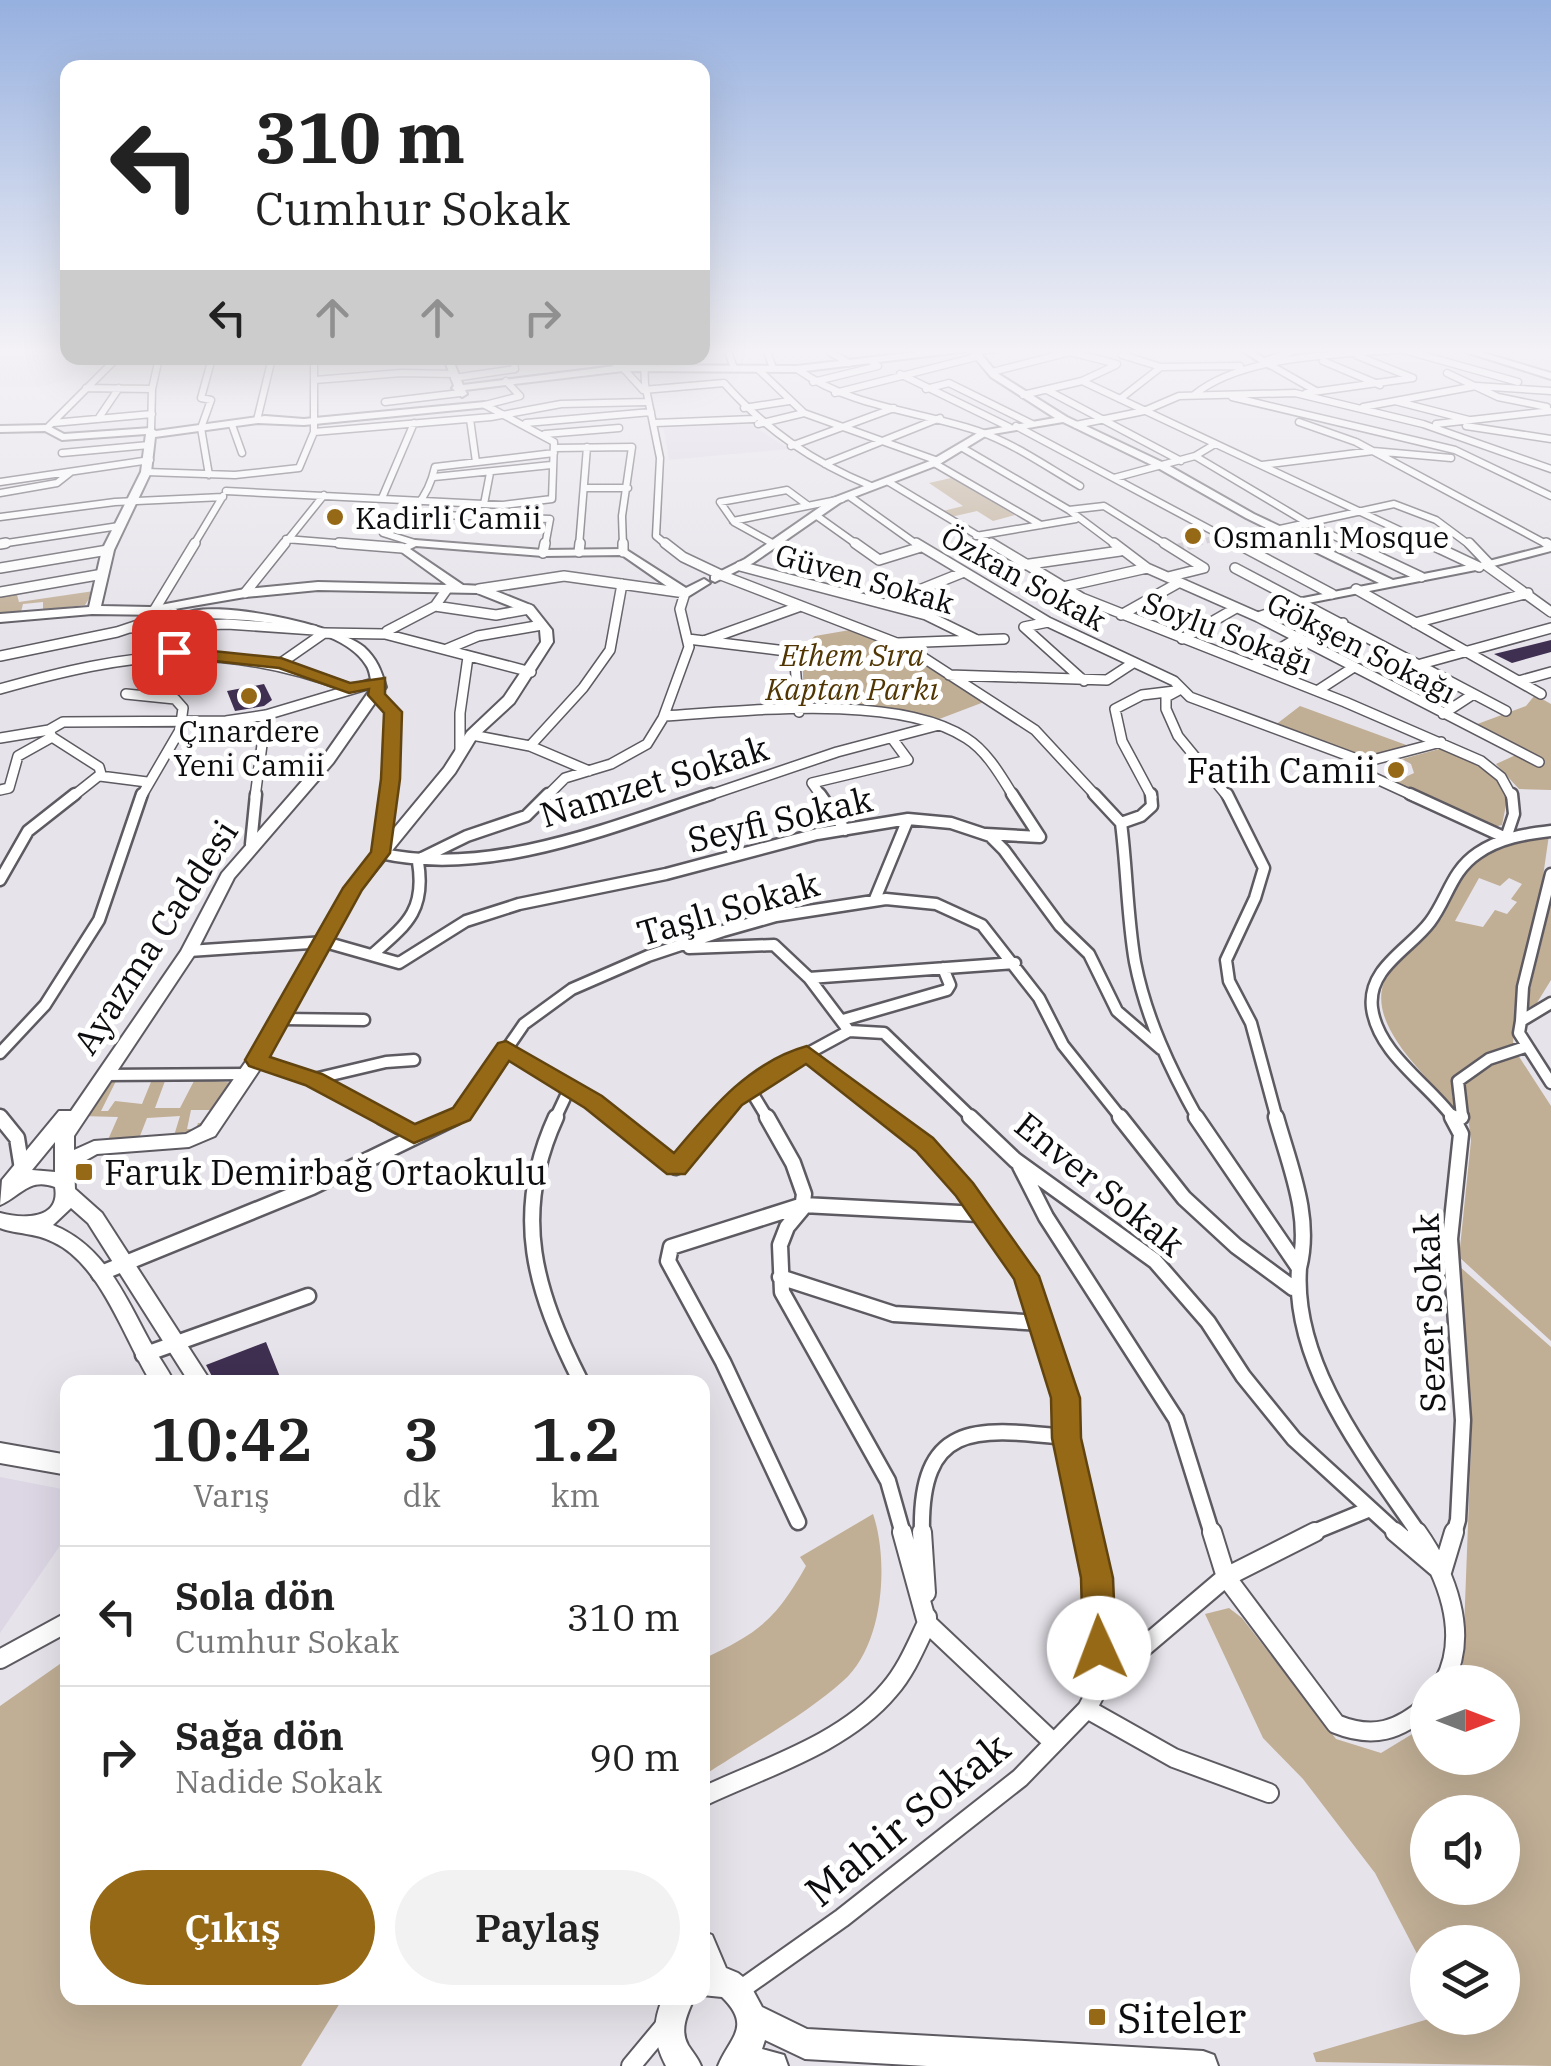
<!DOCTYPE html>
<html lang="tr">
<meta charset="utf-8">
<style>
:root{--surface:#fff;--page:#f2f2f2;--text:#222;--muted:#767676;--line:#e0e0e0;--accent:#966917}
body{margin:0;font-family:"IBM Plex Serif",serif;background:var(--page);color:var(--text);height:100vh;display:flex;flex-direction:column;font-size:38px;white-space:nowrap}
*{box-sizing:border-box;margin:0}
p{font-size:32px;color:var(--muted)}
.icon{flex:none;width:55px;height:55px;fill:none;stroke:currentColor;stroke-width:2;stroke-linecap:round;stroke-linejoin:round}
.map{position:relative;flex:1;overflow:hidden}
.panel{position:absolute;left:60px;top:1375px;width:650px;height:630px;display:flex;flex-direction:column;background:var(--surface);border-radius:20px;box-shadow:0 10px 40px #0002}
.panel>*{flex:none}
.top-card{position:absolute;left:60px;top:60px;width:650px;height:305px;border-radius:20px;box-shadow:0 10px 40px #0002;background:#fff;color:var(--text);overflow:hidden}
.needle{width:65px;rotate:90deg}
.fabs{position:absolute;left:1410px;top:1665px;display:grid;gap:20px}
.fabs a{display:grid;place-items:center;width:110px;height:110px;border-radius:50%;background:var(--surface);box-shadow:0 10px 40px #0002;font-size:50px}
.pin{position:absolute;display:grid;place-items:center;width:85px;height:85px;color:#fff;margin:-42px;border-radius:20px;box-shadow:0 5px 15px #0006}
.me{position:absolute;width:110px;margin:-55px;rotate:358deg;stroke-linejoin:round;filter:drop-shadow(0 0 8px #0008)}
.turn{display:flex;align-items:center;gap:35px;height:210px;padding:0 30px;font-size:45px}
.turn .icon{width:130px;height:130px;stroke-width:2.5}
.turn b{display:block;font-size:70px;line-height:85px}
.lanes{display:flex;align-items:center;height:95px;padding:0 30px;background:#0003;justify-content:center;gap:50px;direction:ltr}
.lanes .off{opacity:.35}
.eta{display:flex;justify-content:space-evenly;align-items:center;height:170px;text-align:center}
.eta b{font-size:60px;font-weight:600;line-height:70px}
.button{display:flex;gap:20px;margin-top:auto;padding:20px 30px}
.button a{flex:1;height:115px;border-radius:60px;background:var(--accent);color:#fff;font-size:40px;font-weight:600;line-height:115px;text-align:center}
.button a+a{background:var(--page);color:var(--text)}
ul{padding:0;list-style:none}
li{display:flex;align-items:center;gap:30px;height:140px;padding:0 30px;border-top:2px solid var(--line)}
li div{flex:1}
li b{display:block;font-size:38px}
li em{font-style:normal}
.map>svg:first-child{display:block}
</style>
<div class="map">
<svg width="1551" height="2066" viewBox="0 0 1551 2066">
<rect width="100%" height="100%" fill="#e6e3ea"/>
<!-- built -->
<path fill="#ddd7e5" d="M0 349H67L68 358H86L70 380 36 387H0Z
M745 421 789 449 669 460 663 425Z
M0 1477 67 1490 68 1534 0 1633Z"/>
<!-- green -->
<path fill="#c0ae95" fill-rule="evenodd" d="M951 478 1015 515 993 521 977 511 951 517 943 511 963 506 929 483Z
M16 591 19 602 94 591 85 605 43 610V602L23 604 21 612 0 615V594Z
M850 630 906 649 984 702 934 721 809 706 804 703 802 648 815 636Z
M1535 695 1551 704V790L1519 789 1496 764 1518 754 1540 765 1545 762 1472 726 1526 706Z
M1300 706 1409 746 1364 758 1274 726Z
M1443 748C1469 760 1493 769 1508 795L1502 825 1494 827 1395 782 1414 773 1411 764 1402 759Z
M1549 835 1540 897 1517 986 1513 1044C1492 1056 1473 1061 1454 1076L1452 1095 1457 1113C1432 1078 1357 1022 1389 972 1401 953 1421 936 1436 918L1442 919 1437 916C1464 864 1489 842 1549 835ZM1479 878 1500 886 1509 878 1522 884 1511 899 1517 902 1507 914 1495 910 1483 927 1455 921Z
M1551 904V980L1535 1006 1529 1007 1530 989Z
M1516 1052 1551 1106V1341L1459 1257 1471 1141 1464 1083 1487 1064Z
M117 1079 101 1111H108L115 1101 142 1104 151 1082H134L135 1079 165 1081 155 1108H180L195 1079 235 1083 213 1110H191L187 1129H196L198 1123H203L202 1130 173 1139 180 1116 147 1118 138 1141 107 1142 118 1117 81 1116 105 1080Z
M1459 1266 1551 1347V2066L1316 2062 1313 2053 1432 2018H1502V1942H1428L1427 1973 1375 1873 1303 1779 1263 1738 1205 1614 1229 1608 1242 1618 1336 1739 1381 1753 1427 1725 1428 1758H1502V1682H1462L1472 1420ZM1428 1812H1502V1888H1428Z
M873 1514C889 1561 884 1645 843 1681 807 1714 745 1748 703 1776V1659C758 1633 775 1621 806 1566L800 1557Z
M67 1659 68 1998H343L301 2066H0V1706Z"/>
<!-- building -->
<path fill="#3f2f51" d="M1551 640V652L1512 663 1494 654Z
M264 684 272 700 264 706 235 711 227 691Z
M266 1342 282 1382H215L206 1365Z"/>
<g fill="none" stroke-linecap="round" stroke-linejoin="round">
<!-- street-tunnel-far1 -->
<path stroke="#c5c3c9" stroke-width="6" stroke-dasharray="6 4" stroke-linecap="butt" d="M1187 546 1223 536"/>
<!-- street-tunnel -->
<path stroke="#c5c3c9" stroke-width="9" stroke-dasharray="9 4" stroke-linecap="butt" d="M1175 549 1197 543"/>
<defs>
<path id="street-far4" d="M727 349 734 368
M766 349 773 368
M1130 349 1122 355 1161 367 1240 366
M1404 350 1518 382
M974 351 999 349
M831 353 849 363
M605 358 623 368 643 390
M644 358 645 384 660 458 656 536 668 546
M1265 361 1300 349
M1323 361 1380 385
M1272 366 1316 391
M758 369 804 413 938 461
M797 369C852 408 916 410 978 431 1015 444 1047 467 1080 486
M992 372 1070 352 1117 364
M1447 373 1498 397 1547 407
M900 374 1009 427
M454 378 515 369 513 358
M315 380 401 373 455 374
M1082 381 1433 546
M813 382 878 366 871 361
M86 388 152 389
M926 389 949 383 1032 424
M643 390 724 383C766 430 813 462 871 486
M1047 390 1181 461
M835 393 980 356
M1306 393 1413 378 1358 356
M1023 395 1082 381 1116 365
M1194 395C1243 354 1347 354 1410 349
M1232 397 1455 450 1551 496
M1120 399 1161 367
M1395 401 1469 420
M385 402 460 393
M485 405 520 396 506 381
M1363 407 1476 386 1551 391
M744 408 789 401
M98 419 119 388
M470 419 476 462
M257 420 272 358
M1299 422 1356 442 1550 546
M53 423 152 414
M526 423 651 412
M655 423 754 419
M758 424 804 413
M1436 424 1551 411
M232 425 242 453
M1076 425 1144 411 1179 396 1295 393 1423 424 1551 469
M1016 426 1241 546
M1466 426 1551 439
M47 428 117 358
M151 431 152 389 159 358
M314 432 491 417 561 404 646 402
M545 434 619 428
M791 446 894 408
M961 447 1069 510 1117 546
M555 448 632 447 622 516 623 546
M62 453 149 445
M1195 456 1311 525 1355 546
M934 463 1041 525
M825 464 940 418
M1262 465 1373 451 1451 458
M146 472 235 475 299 468 314 432V358
M209 475 201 428 211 400 201 398 212 358
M434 477 551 465
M1114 478 1195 456 1215 444
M887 481 995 546
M0 482 150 460
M586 488H628
M226 491 503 505 552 499 554 442 485 405
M0 493 57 483 71 472
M849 496 919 546
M382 498 414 423
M484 504 490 473
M1069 510 1104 506 1168 546
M413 514 550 519 545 546
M817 516 859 546
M0 517 115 502 223 497
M733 521 842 499
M976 536 1076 519
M286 539 372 546
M1229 540 1394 504 1436 520 1471 546
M415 543 383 533C410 517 428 499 435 467L554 453
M772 543 734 522 720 502 787 490 806 504
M0 544 119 526
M193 546 223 496
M283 546 324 495
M579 546 587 447"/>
<path id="street-far3" d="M339 543 402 548
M623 543V552
M665 543 683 557 721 575 907 647 1035 730 1097 797
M855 543 879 560 921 547
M916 543 1048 622 1174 681 1190 697 1365 762 1366 774 1416 797
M991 543 1082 598 1345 702 1481 761 1501 777 1512 797
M1114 543 1147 568 1258 617 1539 762
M1164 543 1204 568 1168 577
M1236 543 1332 594
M1349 543 1421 577
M1428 543 1479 567
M1469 543 1489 564
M1546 543 1551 546
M0 544 6 543
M579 552 580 543
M543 553 545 543
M1023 565 1120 551
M1486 565 1551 612
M740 566 926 615 975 639
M0 568 108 550
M1235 568 1506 711
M1063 587 1147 568
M479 589 564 576 685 593 680 609 689 647 663 718 647 744 611 764 565 778 546 797
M1356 589 1541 694
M0 592 103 574
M245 593 285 543
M887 603 964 572
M435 606 496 615 529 609
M155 609 195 543
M1121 615 1178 583
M1258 617 1302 602
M1048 622 1024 627 1084 681
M1415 623 1528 593
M129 628 227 624 314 630
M387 631 435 606 447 589
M688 639 794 652 799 712
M1182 639 1236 608
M704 641 798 607
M1307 641 1343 623
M898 643 1004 639
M447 649 478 636 542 625
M0 656 117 632 174 613
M281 663 324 633 385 634 531 672
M1421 664 1551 628
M1253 665 1299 637
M949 675 1107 680 1133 663
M1519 681 1551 672
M0 689C130 652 220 639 349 688
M1179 690 1166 697V709L1178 736 1228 797
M1317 691 1354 667
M126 694 175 699 183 708 180 730 141 797
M376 695 393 712 388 797
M1443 714 1472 695
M664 716C745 711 897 693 966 738 987 751 1001 776 1014 797
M49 730 52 737 99 767 101 774 72 797
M472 735 530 746 589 771
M0 738 49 730 63 722 226 721 266 715 380 681
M530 746 583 688 610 650 622 584
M460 752V713L468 657
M1365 762 1441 742
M100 776 147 782
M0 790 9 788 18 756 52 737
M255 797 266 715
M704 797 837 752 939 725
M822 797 812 783 908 760 894 741
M1152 797 1122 741 1115 709 1142 695 1175 691"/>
<path id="street-far2" d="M389 794 380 853C488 878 609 828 711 794
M820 794 845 830
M1094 794 1121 823
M1227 794 1264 868 1255 898 1226 960 1229 981 1251 1023 1277 1119
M1410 794 1506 838
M1121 823C1127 869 1127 916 1135 962 1146 1018 1170 1069 1198 1119
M1121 823 1141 816 1152 806 1151 794
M986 834 1040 837 1012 794
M1506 838 1514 814 1512 794
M251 844 256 794
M418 860 467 836 526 816 548 794
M0 880 28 831 75 794
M875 899 908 819
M689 948 774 945 809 978 849 1031 884 1033 973 1119
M189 951 325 942 399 963 466 921 519 904 666 874 817 834 908 819 951 823 990 836 1004 850 1060 926 1089 954 1117 1011 1161 1049
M372 955C406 925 426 911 418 862
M809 978 1015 963
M1551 1003 1521 1021 1519 1033 1551 1083
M281 1019 364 1020
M843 1020 947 990 950 985 943 968
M1521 1021 1523 987 1551 874
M506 1049 616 1119
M0 1053 45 1005 99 920 142 794
M807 1054 892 1119
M257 1060 314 1079 387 1119
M103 1075 248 1074
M314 1079 386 1062 414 1060
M748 1086 768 1119
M451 1119 462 1114 524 1024 572 989 648 956 723 931 776 916 886 899 936 904 982 925 1039 998 1063 1045 1122 1119
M555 1119 570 1087
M715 1119 748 1086 849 1031
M1454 1119C1429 1084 1378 1054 1372 1008 1367 968 1410 949 1430 922 1448 898 1451 871 1478 853 1500 838 1525 834 1551 831
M1457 1119 1462 1116 1458 1081 1489 1059 1525 1047"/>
<path id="street-far1" d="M0 1117 17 1138 22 1169
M382 1117 413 1134
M556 1117C511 1215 535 1291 581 1382
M613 1117 676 1167 717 1117
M767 1117 793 1163 804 1194 802 1209 787 1227 780 1245 782 1292 888 1481 903 1534
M888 1117 925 1145 965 1190 1026 1276 1066 1399V1437L1087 1534
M970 1117 1015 1160 1155 1261 1208 1322 1243 1376 1294 1439 1398 1534
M1120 1117 1184 1198 1236 1246 1293 1288
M1196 1117 1299 1268C1292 1365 1367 1458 1419 1534
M1276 1117C1290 1167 1312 1217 1299 1268
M1452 1117 1461 1134 1450 1239 1463 1420 1458 1520 1454 1534
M1456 1120 1461 1117
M1020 1166 1046 1217 1176 1419 1212 1534
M99 1274 312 1187 456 1117
M780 1277 894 1314 1042 1323
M143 1355 308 1296
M798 1522 723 1362 668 1261 671 1247 803 1205 979 1214
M922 1534C919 1420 977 1428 1066 1437
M1309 1534 1370 1509"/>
<path id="street" d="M922 1532 926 1593
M1087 1532 1097 1577 1100 1684
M1212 1532 1226 1577 1336 1724C1373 1739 1399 1731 1428 1705
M1395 1532 1442 1572
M1417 1532C1446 1573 1470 1633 1444 1682
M1442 1572 1454 1532
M927 1617V1623L1054 1743
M0 1659 68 1622
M1087 1709 1174 1758 1269 1793
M702 1797C763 1768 844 1744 889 1690 906 1671 916 1646 927 1623L902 1532
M740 1990 842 1918 1020 1778 1087 1709 1100 1684 1226 1577 1315 1532
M631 2066 666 2024"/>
<path id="secondary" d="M942 349H977L997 373 1067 417 1166 464 1254 514 1393 580 1485 562 1551 545V551L1486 568 1298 605V599L1379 583 1246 518 1158 468 1063 422 987 435 938 465 841 502 753 563 715 582 711 580V576L745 559 833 498 930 461 981 431 1055 418 991 377 969 351 797 372 623 371 465 390 467 394 462 397 452 388 454 386 444 358H452L463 385 623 365 797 366Z
M1239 349H1250L1276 366 1269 368Z
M1456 349H1470L1551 373V379Z
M485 402 490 405 488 407 304 425 258 423 155 437 151 472 114 550 101 606 150 607 245 589 318 582 447 585 396 548 415 540 543 550 625 549 686 588 704 579 710 583 689 596H681L622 555 543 556 416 546 410 549 463 585 483 586 533 606 552 630 553 642 514 703 477 737 455 773 360 890 266 1060 215 1136 189 1147 97 1154 74 1167 75 1189 102 1213 211 1382H189L88 1223 71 1208 53 1225C105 1246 125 1296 150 1342 158 1356 167 1368 174 1382H151C124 1339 101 1264 53 1242 33 1232 19 1235 0 1228V1213C22 1219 61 1220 55 1187 29 1177 21 1196 0 1205L2 1180 59 1111H71L181 951 222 873 323 757 372 687C371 680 370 670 366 665 339 621 236 618 190 618L184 614C211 598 338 625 364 647 377 659 381 670 386 687L333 763 234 878 197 951 74 1136V1150L94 1141 186 1134 201 1126 249 1057 347 885 444 768 467 732 504 697 541 642 540 630 525 612 477 593 318 590 245 597 169 610 164 615 92 614 0 622V614L89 607 102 550 141 472 146 434 62 440 45 431 0 432V426L47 425 64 434 151 428 156 431 265 416 304 419ZM55 1142V1172L32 1170Z
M0 1443 68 1455V1475L0 1463Z
M702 1931 712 1935 726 1968 738 1973 748 1981 762 2007 807 2029 1203 2051 1214 2055 1218 2066H927L805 2059 765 2040 762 2049 784 2055 788 2066H718C729 2038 753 2027 722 1997L702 1995Z
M663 1998H694C688 2013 679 2029 688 2045 693 2053 698 2058 701 2066H666C653 2041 652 2023 663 1998Z"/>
</defs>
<!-- street-far4 casing -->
<use href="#street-far4" stroke="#5d5a61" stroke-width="9"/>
<!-- street-far3 casing -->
<use href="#street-far3" stroke="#5d5a61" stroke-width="12"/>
<!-- street-far2 casing -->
<use href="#street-far2" stroke="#5d5a61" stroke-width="15"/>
<!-- street-far1 casing -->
<use href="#street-far1" stroke="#5d5a61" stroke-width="19"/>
<!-- street casing -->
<use href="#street" stroke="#5d5a61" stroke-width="22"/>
<!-- secondary casing -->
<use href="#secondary" stroke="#5d5a61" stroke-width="4"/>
<!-- street-far4 -->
<use href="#street-far4" stroke="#fff" stroke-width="6"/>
<!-- street-far3 -->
<use href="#street-far3" stroke="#fff" stroke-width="9"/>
<!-- street-far2 -->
<use href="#street-far2" stroke="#fff" stroke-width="10"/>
<!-- street-far1 -->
<use href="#street-far1" stroke="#fff" stroke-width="14"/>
<!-- street -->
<use href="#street" stroke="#fff" stroke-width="18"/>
<!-- secondary -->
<use href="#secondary" fill="#fff" fill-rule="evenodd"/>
</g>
<!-- sky -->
<linearGradient id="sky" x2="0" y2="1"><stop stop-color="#96b0df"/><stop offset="0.55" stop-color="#f4f2f6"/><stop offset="1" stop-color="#f4f2f6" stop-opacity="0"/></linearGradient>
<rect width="1551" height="638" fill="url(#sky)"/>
<!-- route -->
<path fill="#966917" stroke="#62440f" stroke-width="2.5" d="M174 647 281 658 350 683 385 678V694L402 712 400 779 390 853 362 890 270 1057 322 1074 415 1124 453 1108 498 1043 506 1041 602 1096 674 1153C711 1109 749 1062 807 1046L933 1138 973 1183 1039 1276 1080 1398 1081 1438 1113 1578 1116 1648 1111 1659 1099 1664 1088 1659 1083 1648 1081 1578 1052 1438 1051 1398 1014 1279 956 1196 916 1151 806 1064 742 1105 685 1174H667L585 1108 509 1061 470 1120 414 1143 305 1085 249 1066 245 1060 343 888 371 852 381 779 384 713 368 695 369 689 349 693 279 668 168 656 166 652Z"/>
<!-- markers -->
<g fill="#966917" stroke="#fff" stroke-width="4">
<circle cx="335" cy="517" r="10"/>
<circle cx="1193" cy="536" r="10"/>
<circle cx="249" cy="696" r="10"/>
<circle cx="1396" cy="770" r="10"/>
<rect x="74" y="1162" width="20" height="20" rx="5"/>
<rect x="1087" y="2007" width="20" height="20" rx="5"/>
</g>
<g text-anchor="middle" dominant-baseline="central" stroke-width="10" stroke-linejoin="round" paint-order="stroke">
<!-- far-poi labels -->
<g font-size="30" fill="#0d0c0f" stroke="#fff" text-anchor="start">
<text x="355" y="517">Kadirli Camii</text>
<text x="1213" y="536">Osmanlı Mosque</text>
<text x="249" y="730" text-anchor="middle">Çınardere<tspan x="249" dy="34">Yeni Camii</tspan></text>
</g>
<!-- far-street labels -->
<g font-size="30" fill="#0d0c0f" stroke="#fff">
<text transform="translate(865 578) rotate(16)">Güven Sokak</text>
<text transform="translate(1024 578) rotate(29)">Özkan Sokak</text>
<text transform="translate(1228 632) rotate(21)">Soylu Sokağı</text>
<text transform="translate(1362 647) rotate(27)">Gökşen Sokağı</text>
</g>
<!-- far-park labels -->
<g font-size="30" font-style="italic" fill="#513603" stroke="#fff">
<text x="852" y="654">Ethem Sıra<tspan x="852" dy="34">Kaptan Parkı</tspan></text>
</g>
<!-- poi labels -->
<g font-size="35" fill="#0d0c0f" stroke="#fff" text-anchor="end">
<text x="1376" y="770">Fatih Camii</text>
<text x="104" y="1172" text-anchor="start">Faruk Demirbağ Ortaokulu</text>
</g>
<!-- street labels -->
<g font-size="35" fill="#0d0c0f" stroke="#fff">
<text transform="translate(654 781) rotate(-17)">Namzet Sokak</text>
<text transform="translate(780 819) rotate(-13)">Seyfi Sokak</text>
<text transform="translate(728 908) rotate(-16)">Taşlı Sokak</text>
<text transform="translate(155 937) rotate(-57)">Ayazma Caddesi</text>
<text transform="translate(1100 1184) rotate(39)">Enver Sokak</text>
<text transform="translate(1429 1313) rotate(-92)">Sezer Sokak</text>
</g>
<!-- near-street labels -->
<g font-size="42" fill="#0d0c0f" stroke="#fff">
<text transform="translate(907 1819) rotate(-39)">Mahir Sokak</text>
</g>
<!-- near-poi labels -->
<g font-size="42" fill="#0d0c0f" stroke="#fff" text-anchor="start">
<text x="1117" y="2017">Siteler</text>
</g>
</g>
</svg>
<div class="fabs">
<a><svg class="needle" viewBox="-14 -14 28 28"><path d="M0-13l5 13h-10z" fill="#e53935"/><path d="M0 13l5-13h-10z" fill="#767676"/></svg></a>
<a><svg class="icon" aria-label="sound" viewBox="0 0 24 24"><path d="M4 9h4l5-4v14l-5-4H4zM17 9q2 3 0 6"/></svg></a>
<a><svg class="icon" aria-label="layers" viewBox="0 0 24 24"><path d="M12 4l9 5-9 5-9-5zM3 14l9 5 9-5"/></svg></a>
</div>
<div class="pin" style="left:174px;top:652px;background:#d93025"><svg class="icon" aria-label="arrive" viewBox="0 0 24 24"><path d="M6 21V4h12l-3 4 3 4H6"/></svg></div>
<svg class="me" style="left:1099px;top:1648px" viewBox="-20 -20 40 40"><circle r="19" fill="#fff"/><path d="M0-13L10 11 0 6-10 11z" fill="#966917"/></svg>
<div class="top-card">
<div class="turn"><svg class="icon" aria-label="left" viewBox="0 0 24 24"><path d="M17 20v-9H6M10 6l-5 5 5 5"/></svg><div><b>310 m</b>Cumhur Sokak</div></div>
<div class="lanes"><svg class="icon" aria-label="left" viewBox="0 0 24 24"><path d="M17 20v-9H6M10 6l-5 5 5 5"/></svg><svg class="icon off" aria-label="ahead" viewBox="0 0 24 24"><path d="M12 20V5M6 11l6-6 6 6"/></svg><svg class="icon off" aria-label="ahead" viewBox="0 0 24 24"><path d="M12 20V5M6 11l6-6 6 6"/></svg><svg class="icon off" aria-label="right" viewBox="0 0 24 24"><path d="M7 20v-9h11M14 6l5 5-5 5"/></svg></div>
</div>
<section class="panel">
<div class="eta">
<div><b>10:42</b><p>Varış</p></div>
<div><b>3</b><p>dk</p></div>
<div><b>1.2</b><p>km</p></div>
</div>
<ul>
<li><svg class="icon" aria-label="left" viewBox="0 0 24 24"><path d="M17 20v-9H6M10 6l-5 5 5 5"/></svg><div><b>Sola dön</b><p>Cumhur Sokak</p></div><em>310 m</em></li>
<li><svg class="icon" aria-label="right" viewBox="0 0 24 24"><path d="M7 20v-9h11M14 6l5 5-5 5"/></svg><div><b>Sağa dön</b><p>Nadide Sokak</p></div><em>90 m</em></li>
</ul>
<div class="button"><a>Çıkış</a><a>Paylaş</a></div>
</section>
</div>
